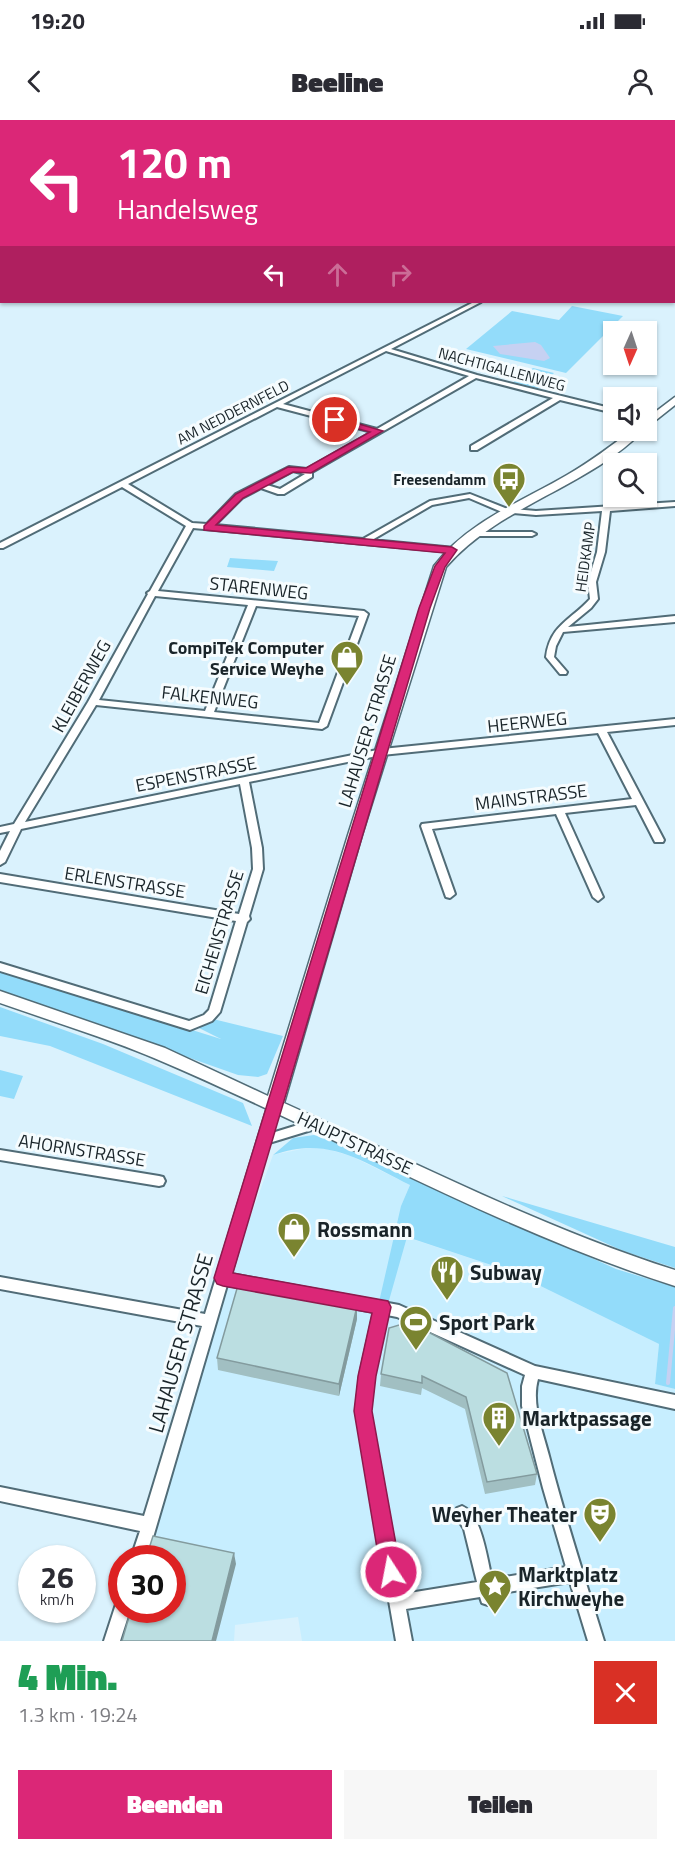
<!DOCTYPE html>
<html lang="de">
<meta charset="utf-8">
<style>
:root{--surface:#fff;--page:#f7f7f7;--text:#2b2b33;--muted:#7c7c81;--accent:#db2777}
body{margin:0;font-family:"Titillium Web",sans-serif;background:var(--page);color:var(--text);height:100vh;display:flex;flex-direction:column;font-size:22px;white-space:nowrap}
*{box-sizing:border-box;margin:0}
p{font-size:20px;color:var(--muted)}
.icon{flex:none;width:33px;height:33px;fill:none;stroke:currentColor;stroke-width:2;stroke-linecap:round;stroke-linejoin:round}
.map{position:relative;height:1521px;overflow:hidden}
.sheet{display:flex;flex-direction:column;background:var(--surface);flex:1}
.sheet>*{flex:none}
.guide{position:absolute;left:0px;top:0px;width:675px;height:183px;box-shadow:0 2px 4px #0004;background:#db2777;color:#fff;overflow:hidden}
.needle{width:39px;rotate:183deg}
.buttons{position:absolute;left:603px;top:201px;display:grid;gap:12px}
.buttons a{display:grid;place-items:center;width:54px;height:54px;border-radius:0px;background:var(--surface);box-shadow:0 2px 4px #0004;font-size:30px}
.speed{position:absolute;left:18px;top:1425px;display:flex;gap:12px;font-size:30px;font-weight:700;text-align:center}
.speed>*{display:grid;place-content:center;width:78px;height:78px;border-radius:50%;background:var(--surface);box-shadow:0 2px 4px #0004;line-height:1}
.speed small{font-size:15px;font-weight:400}
.speed .limit{border:9px solid #d22;background:#fff;color:#111}
.pin{position:absolute;display:grid;place-items:center;width:51px;height:51px;color:#fff;margin:-26px;border:3px solid #fff;border-radius:50%;box-shadow:0 2px 6px #0007}
.me{position:absolute;width:66px;margin:-33px;rotate:349deg;stroke-linejoin:round;filter:drop-shadow(0 0 4px #0008)}
.turn{display:flex;align-items:center;gap:21px;height:126px;padding:0 18px;font-size:27px}
.turn .icon{width:78px;height:78px;stroke-width:2.5}
.turn b{display:block;font-size:42px;line-height:51px}
.lanes{display:flex;align-items:center;height:57px;padding:0 18px;background:#0003;justify-content:center;gap:30px;direction:ltr}
.lanes .off{opacity:.35}
.round{display:grid;place-items:center;flex:none;width:63px;height:63px;border-radius:0px;background:var(--page)}
.head{display:flex;align-items:center;justify-content:space-between;height:102px;padding:0 18px}
h1{font-size:36px;font-weight:800;line-height:45px;color:#1e9e55}
.cta{display:flex;gap:12px;margin-top:auto;padding:12px 18px}
.cta a{flex:1;height:69px;border-radius:0px;background:var(--accent);color:#fff;font-size:24px;font-weight:800;line-height:69px;text-align:center}
.cta a+a{background:var(--page);color:var(--text)}
.status{display:flex;justify-content:space-between;align-items:center;height:42px;padding:0 30px;background:var(--surface);direction:ltr}
.status svg{height:16px;fill:currentColor}
header{display:flex;justify-content:space-between;align-items:center;height:78px;padding:0 18px;background:var(--surface);font-size:27px;font-weight:800}
.map>svg:first-child{display:block}
</style>
<div class="status"><b>19:20</b><svg viewBox="0 0 49 12"><path d="M0 12V9h3v3zM5 12V6h3v6zM10 12V3h3v9zM15 12V0h3v12zM26 1h20v11H26zM47 4h2v5h-2z"/></svg></div>
<header><svg class="icon" aria-label="back" viewBox="0 0 24 24"><path d="M15 5l-7 7 7 7"/></svg>Beeline<svg class="icon" aria-label="person" viewBox="0 0 24 24"><circle cx="12" cy="8" r="4"/><path d="M4 21q1-7 8-7t8 7"/></svg></header>
<div class="map">
<svg width="675" height="1521" viewBox="0 0 675 1521">
<rect width="100%" height="100%" fill="#daf2fd"/>
<!-- built -->
<path fill="#c7eeff" d="M316 1026 351 1036 410 1065 401 1086 406 1117 512 1152 659 1224 655 1264 675 1269V1521H302L298 1497 235 1505 234 1521H122L131 1490H172V1438H146L234 1142 273 1035Z"/>
<!-- green -->
<path fill="#93dcfa" d="M572 186 623 196 566 253 466 229 512 191 559 200Z
M533 248 554 253 536 270 511 264Z
M230 438 278 441 274 451 227 447Z
M0 850 221 919 199 908 213 899 283 916 267 954 258 957 238 955 0 871Z
M0 887 103 924 243 983 252 1006 50 926 0 916Z
M0 950 23 956 14 979 0 976Z
M314 1015 338 1023 616 1149 675 1167V1269L655 1264 659 1224 512 1152 407 1117 388 1184 379 1182 401 1086 410 1065C362 1041 327 1015 273 1035L293 1018Z
M502 1076 675 1127V1148L623 1131Z"/>
<!-- water -->
<path fill="#c6d1f2" d="M535 222 541 225 550 238 544 241 500 234 493 226Z"/>
<g fill="none" stroke-linecap="round" stroke-linejoin="round">
<!-- stream -->
<path stroke="#c6d1f2" stroke-width="4" d="M668 1263 675 1188"/>
<!-- river -->
<path fill="#c6d1f2" fill-rule="evenodd" d="M340 0H356L339 2Z
M0 126H2L0 133Z"/>
<defs>
<path id="street" d="M675 80V84L674 85V81Z
M674 114H675V118H674Z
M474 182H481L391 229 477 255 614 289V293L560 280 477 330H471V326L553 278 476 258 312 352V357L284 374H278L261 368 242 378 215 405 363 419 430 381 470 374 510 390 513 389 536 391 675 382V386L610 391 605 432 596 462 598 479 591 488 568 507 675 496V502L563 512 556 526 554 537 567 552 566 554H560L546 537C550 505 571 500 590 479L588 462 597 432 602 391 536 395 513 393 509 395 469 378 432 385 372 420 455 428 456 430 452 432 193 408 158 471 364 491 368 494 327 606 322 609 96 585 25 702 382 629 675 599V605L607 612 664 720 663 722H655L636 685 565 693 603 777 598 781 593 777 556 694 432 709 455 774 450 778 446 777 421 706 422 704 632 679 598 613 382 635 249 662 262 728 263 749 249 796 250 799 247 802 220 892 212 901 190 910 0 851V843L189 901 204 895 209 890 236 801 0 762V754L239 794 253 749 252 728 240 664 21 709 5 742 0 745V731L10 711 0 713V707L14 704 88 582 148 474 147 473 150 471 186 406 122 367 3 428H0V423ZM386 231 469 256 377 309 283 284ZM277 287 372 312 307 349 289 347 236 374 207 404 192 403 128 364ZM293 351 305 354 280 369 267 365ZM155 476 248 485 205 591 99 580ZM256 486 359 496 319 603 214 592Z
M471 412H532L536 414 532 416H474L470 414Z
M274 981 278 983 280 986 272 1013 314 1000 318 1002 320 1005 318 1008 269 1023 231 1154 399 1185 535 1246 675 1275V1289L538 1259C531 1284 543 1312 549 1336 565 1398 585 1459 604 1521H588L570 1462 495 1474 494 1483 488 1485 482 1483 480 1477 406 1489 412 1521H396L356 1291 360 1255 374 1192 227 1165 147 1438H131L140 1411 0 1381V1367L144 1396 202 1206 0 1169V1157L205 1194 268 986 270 983ZM387 1195 397 1197 525 1255 522 1266V1286L543 1368 566 1447 492 1459C487 1440 482 1394 462 1386L457 1388 454 1393 464 1409 477 1462 403 1474 370 1291 374 1255Z
M0 1030 159 1056 163 1057 165 1061 163 1065 159 1066 0 1040Z
M122 1482V1490H130L120 1521H104L116 1484Z"/>
<path id="secondary" d="M29 0H45L27 2Z
M0 3H2L0 8Z
M675 277V285L646 308V299Z
M632 310H644C587 368 500 385 446 447L362 715 284 983C412 1041 540 1107 675 1150V1166C494 1108 329 1012 154 938 104 917 51 901 0 883V871L165 928 268 976 348 715 434 446C467 402 521 382 567 355 590 342 611 326 632 310Z"/>
</defs>
<!-- street casing -->
<use href="#street" stroke="#516c77" stroke-width="4"/>
<!-- secondary casing -->
<use href="#secondary" stroke="#516c77" stroke-width="3"/>
<!-- street -->
<use href="#street" fill="#fff" fill-rule="evenodd"/>
<!-- secondary -->
<use href="#secondary" fill="#fff" fill-rule="evenodd"/>
</g>
<!-- wall -->
<path fill="#a1bfc2" d="M357 1186V1199L339 1276 218 1250 217 1238Z
M409 1202 537 1354 535 1365 485 1374 465 1289 422 1268 421 1275 380 1266 381 1254Z"/>
<!-- shaded-wall -->
<path fill="#839b9e" d="M357 1186V1199L339 1276V1264Z
M234 1433 236 1444 216 1521H212Z"/>
<!-- building -->
<path fill="#bbdee1" stroke="#839b9e" stroke-width="1.5" d="M238 1165 357 1186 339 1264 217 1238Z
M409 1202 507 1253 537 1354 487 1362 466 1277 422 1256V1263L381 1254 389 1208Z
M153 1416 234 1433 212 1521H122L131 1490H172V1438H146Z"/>
<!-- route -->
<path fill="#db2777" stroke="#8e194d" stroke-width="1.5" d="M335 297 383 311 311 353 293 352 243 378 216 405 452 427 457 430 445 447 430 488 233 1153 388 1181 391 1187 376 1256 372 1291 401 1452 398 1459 391 1462 384 1459 381 1452 354 1291 358 1256 372 1193 223 1166 217 1164 214 1158 419 488 435 446 445 433 204 410V406L236 374 288 347 306 348 370 312 332 302 330 300Z"/>
<!-- icons -->
<defs>
<symbol id="bus-pin" viewBox="-11 -11 22 30"><path d="M0 17L-7.5 6A9.5 9.5 0 1 1 7.5 6Z" fill="#7a8430" stroke="#f6fcfe"/><path d="M-5-6H5V4H4V6H2V4H-2V6H-4V4H-5ZM-3.5-4V0h7V-4ZM-3.5 1.2v1.5H-2V1.2ZM2 1.2v1.5H3.5V1.2Z" fill="#fff"/></symbol>
<symbol id="shop-pin" viewBox="-11 -11 22 30"><path d="M0 17L-7.5 6A9.5 9.5 0 1 1 7.5 6Z" fill="#7a8430" stroke="#f6fcfe"/><path d="M-5-2.5h2.3a2.7 3.5 0 0 1 5.4 0H5L5.5 6h-11ZM-1.5-2.5h3a1.5 2.3 0 0 0-3 0Z" fill="#fff"/></symbol>
<symbol id="restaurant-pin" viewBox="-11 -11 22 30"><path d="M0 17L-7.5 6A9.5 9.5 0 1 1 7.5 6Z" fill="#7a8430" stroke="#f6fcfe"/><path d="M-5-6h1v4h1v-4h1v4h1v-4h1v5L-1.5 .5V6h-2V.5L-5-1ZM5-6V6H3V1.5H1.5Q1.5-4 5-6Z" fill="#fff"/></symbol>
<symbol id="stadium-pin" viewBox="-11 -11 22 30"><path d="M0 17L-7.5 6A9.5 9.5 0 1 1 7.5 6Z" fill="#7a8430" stroke="#f6fcfe"/><path d="M0-5a6.5 5 0 1 0 0 10a6.5 5 0 1 0 0-10ZM-3.5-1.8h7v3.6h-7Z" fill="#fff"/></symbol>
<symbol id="building-pin" viewBox="-11 -11 22 30"><path d="M0 17L-7.5 6A9.5 9.5 0 1 1 7.5 6Z" fill="#7a8430" stroke="#f6fcfe"/><path d="M-4-6H4V6H1V3H-1V6H-4ZM-2.5-4.3h1.7v1.8h-1.7ZM.8-4.3h1.7v1.8H.8ZM-2.5-1h1.7V.8h-1.7ZM.8-1h1.7V.8H.8Z" fill="#fff"/></symbol>
<symbol id="theatre-pin" viewBox="-11 -11 22 30"><path d="M0 17L-7.5 6A9.5 9.5 0 1 1 7.5 6Z" fill="#7a8430" stroke="#f6fcfe"/><path d="M-5-5.5Q0-4 5-5.5V0Q5 5 0 6Q-5 5-5 0ZM-3.3-2.5H-1v1.5H-3.3ZM1-2.5H3.3v1.5H1ZM-2.8 1Q0 5.5 2.8 1Z" fill="#fff"/></symbol>
<symbol id="sight-pin" viewBox="-11 -11 22 30"><path d="M0 17L-7.5 6A9.5 9.5 0 1 1 7.5 6Z" fill="#7a8430" stroke="#f6fcfe"/><path d="M0-6L1.8-2.2L6-1.7L2.9 1.2L3.7 5.4L0 3.3L-3.7 5.4L-2.9 1.2L-6-1.7L-1.8-2.2Z" fill="#fff"/></symbol>
</defs>
<g fill-rule="evenodd">
<use href="#bus-pin" x="490" y="340" width="38" height="52"/>
<use href="#shop-pin" x="328" y="518" width="38" height="52"/>
<use href="#shop-pin" x="275" y="1090" width="38" height="52"/>
<use href="#restaurant-pin" x="428" y="1133" width="38" height="52"/>
<use href="#stadium-pin" x="397" y="1183" width="38" height="52"/>
<use href="#building-pin" x="480" y="1279" width="38" height="52"/>
<use href="#theatre-pin" x="581" y="1375" width="38" height="52"/>
<use href="#sight-pin" x="476" y="1447" width="38" height="52"/>
</g>
<g text-anchor="middle" dominant-baseline="central" stroke-width="6" stroke-linejoin="round" paint-order="stroke">
<!-- far-street labels -->
<g font-size="15" fill="#192429" stroke="#f6fcfe">
<text transform="translate(502 249) rotate(15)">NACHTIGALLENWEG</text>
<text transform="translate(233 292) rotate(-27)">AM NEDDERNFELD</text>
<text transform="translate(585 437) rotate(-82)">HEIDKAMP</text>
</g>
<!-- far-poi labels -->
<g font-size="15" font-weight="bold" fill="#192429" stroke="#f6fcfe" text-anchor="end">
<text x="486" y="359">Freesendamm</text>
</g>
<!-- street labels -->
<g font-size="18" fill="#192429" stroke="#f6fcfe">
<text transform="translate(259 468) rotate(6)">STARENWEG</text>
<text transform="translate(81 566) rotate(-61)">KLEIBERWEG</text>
<text transform="translate(210 577) rotate(6)">FALKENWEG</text>
<text transform="translate(527 602) rotate(-6)">HEERWEG</text>
<text transform="translate(367 611) rotate(-73)">LAHAUSER STRASSE</text>
<text transform="translate(196 654) rotate(-11)">ESPENSTRASSE</text>
<text transform="translate(531 677) rotate(-7)">MAINSTRASSE</text>
<text transform="translate(125 762) rotate(9)">ERLENSTRASSE</text>
<text transform="translate(219 812) rotate(-73)">EICHENSTRASSE</text>
<text transform="translate(355 1023) rotate(25)">HAUPTSTRASSE</text>
<text transform="translate(82 1030) rotate(9)">AHORNSTRASSE</text>
</g>
<!-- poi labels -->
<g font-size="18" font-weight="bold" fill="#192429" stroke="#f6fcfe" text-anchor="end">
<text x="324" y="527">CompiTek Computer<tspan x="324" dy="21">Service Weyhe</tspan></text>
</g>
<!-- near-poi labels -->
<g font-size="21" font-weight="bold" fill="#192429" stroke="#f6fcfe" text-anchor="start">
<text x="317" y="1109">Rossmann</text>
<text x="470" y="1152">Subway</text>
<text x="439" y="1202">Sport Park</text>
<text x="522" y="1298">Marktpassage</text>
<text x="577" y="1394" text-anchor="end">Weyher Theater</text>
<text x="518" y="1454">Marktplatz<tspan x="518" dy="24">Kirchweyhe</tspan></text>
</g>
<!-- near-street labels -->
<g font-size="21" fill="#192429" stroke="#f6fcfe">
<text transform="translate(180 1223) rotate(-74)">LAHAUSER STRASSE</text>
</g>
</g>
</svg>
<div class="buttons">
<a><svg class="needle" viewBox="-14 -14 28 28"><path d="M0-13l5 13h-10z" fill="#e53935"/><path d="M0 13l5-13h-10z" fill="#7c7c81"/></svg></a>
<a><svg class="icon" aria-label="sound" viewBox="0 0 24 24"><path d="M4 9h4l5-4v14l-5-4H4zM17 9q2 3 0 6"/></svg></a>
<a><svg class="icon" aria-label="search" viewBox="0 0 24 24"><circle cx="10" cy="10" r="6"/><path d="M15 15l6 6"/></svg></a>
</div>
<div class="speed"><div>26<small>km/h</small></div><div class="limit">30</div></div>
<div class="pin" style="left:335px;top:300px;background:#d93025"><svg class="icon" aria-label="arrive" viewBox="0 0 24 24"><path d="M6 21V4h12l-3 4 3 4H6"/></svg></div>
<svg class="me" style="left:391px;top:1452px" viewBox="-20 -20 40 40"><circle r="17" fill="#db2777" stroke="#fff" stroke-width="3"/><path d="M0-11L8 9 0 5-8 9z" fill="#fff"/></svg>
<div class="guide">
<div class="turn"><svg class="icon" aria-label="left" viewBox="0 0 24 24"><path d="M17 20v-9H6M10 6l-5 5 5 5"/></svg><div><b>120 m</b>Handelsweg</div></div>
<div class="lanes"><svg class="icon" aria-label="left" viewBox="0 0 24 24"><path d="M17 20v-9H6M10 6l-5 5 5 5"/></svg><svg class="icon off" aria-label="ahead" viewBox="0 0 24 24"><path d="M12 20V5M6 11l6-6 6 6"/></svg><svg class="icon off" aria-label="right" viewBox="0 0 24 24"><path d="M7 20v-9h11M14 6l5 5-5 5"/></svg></div>
</div>
</div>
<section class="sheet">
<div class="head"><div><h1>4 Min.</h1><p>1.3 km · 19:24</p></div><a class="round" style="background:#d93025;color:#fff"><svg class="icon" aria-label="close" viewBox="0 0 24 24"><path d="M6 6l12 12M18 6L6 18"/></svg></a></div>
<div class="cta"><a>Beenden</a><a>Teilen</a></div>
</section>
